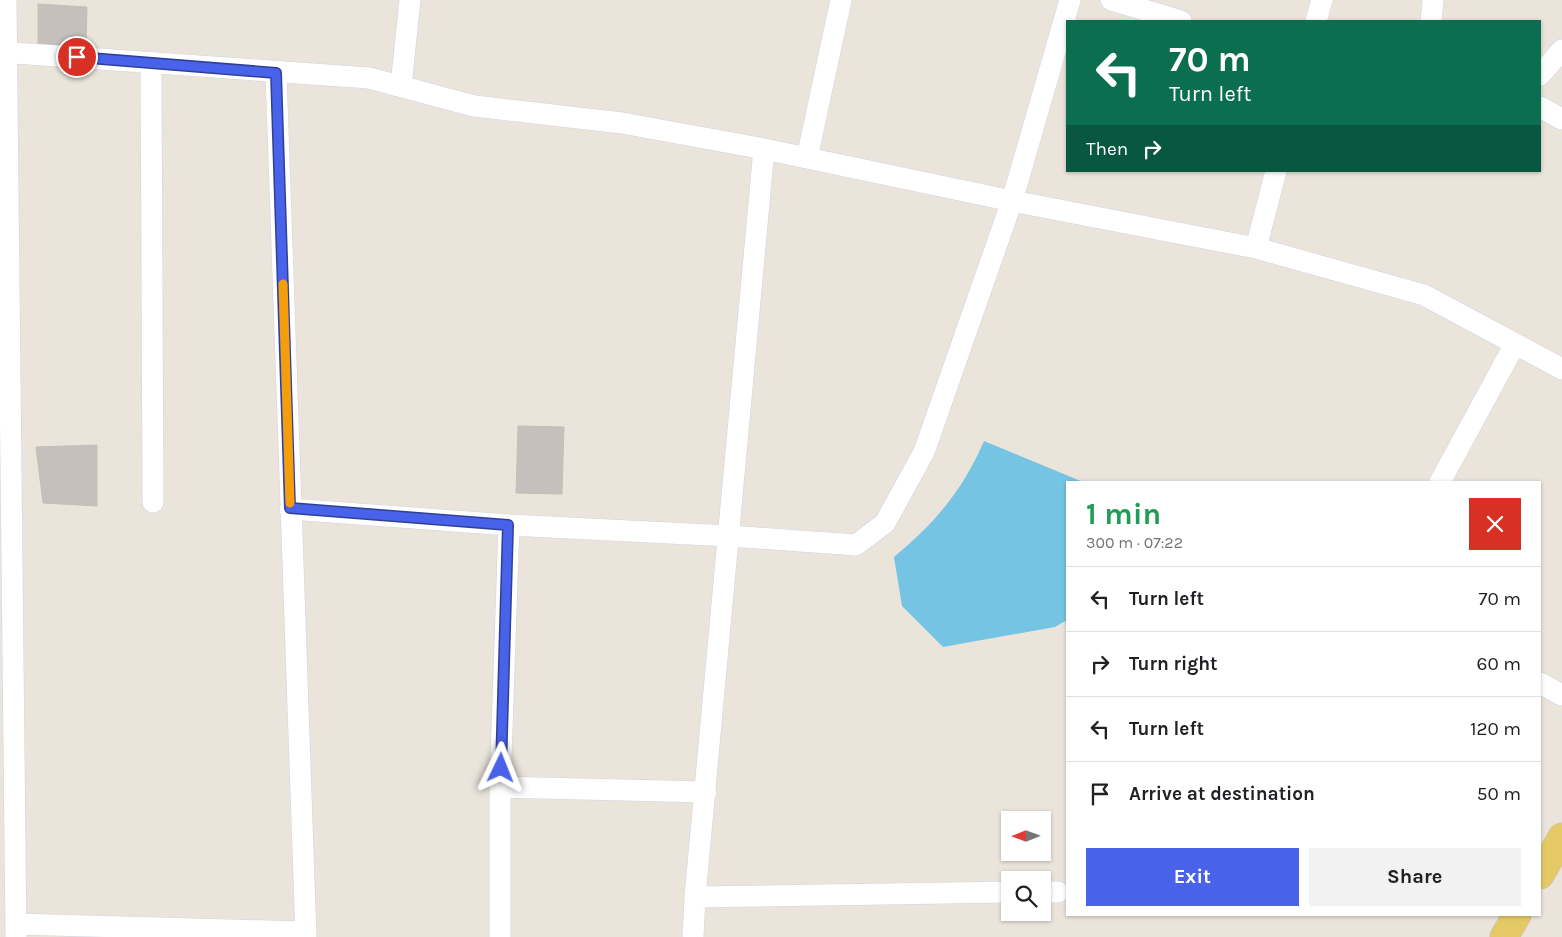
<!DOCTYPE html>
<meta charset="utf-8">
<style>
:root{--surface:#fff;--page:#f2f2f2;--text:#202124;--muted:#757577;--line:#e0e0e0;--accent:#4863ea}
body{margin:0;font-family:Karla,sans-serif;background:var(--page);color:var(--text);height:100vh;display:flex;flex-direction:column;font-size:19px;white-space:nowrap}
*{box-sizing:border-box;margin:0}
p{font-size:16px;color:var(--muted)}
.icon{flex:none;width:28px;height:28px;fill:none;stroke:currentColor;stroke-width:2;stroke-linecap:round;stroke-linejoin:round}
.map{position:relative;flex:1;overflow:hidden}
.drawer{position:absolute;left:1066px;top:481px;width:475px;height:435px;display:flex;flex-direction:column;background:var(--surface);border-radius:0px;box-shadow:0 1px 4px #0004}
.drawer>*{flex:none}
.hud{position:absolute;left:1066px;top:20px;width:475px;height:152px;border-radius:0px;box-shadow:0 1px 4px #0004;background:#0b6e4f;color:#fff;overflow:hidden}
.needle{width:32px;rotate:269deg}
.controls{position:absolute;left:1001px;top:811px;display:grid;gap:10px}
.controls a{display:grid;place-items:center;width:50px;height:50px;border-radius:0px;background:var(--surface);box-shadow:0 1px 4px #0004;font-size:25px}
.pin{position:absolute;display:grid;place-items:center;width:42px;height:42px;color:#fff;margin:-21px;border:2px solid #fff;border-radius:50%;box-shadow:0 1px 5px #0007}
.me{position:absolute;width:55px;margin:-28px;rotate:2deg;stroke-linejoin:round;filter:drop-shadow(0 0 4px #0008)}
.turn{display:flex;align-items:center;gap:18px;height:105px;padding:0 20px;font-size:22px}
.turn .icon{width:65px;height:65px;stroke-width:2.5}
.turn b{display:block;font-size:35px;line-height:42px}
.then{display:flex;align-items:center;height:48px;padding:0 20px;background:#0003;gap:10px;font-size:19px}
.round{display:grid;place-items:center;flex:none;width:52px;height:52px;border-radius:0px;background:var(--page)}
.headline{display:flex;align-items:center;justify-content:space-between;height:85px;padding:0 20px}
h1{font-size:30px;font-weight:700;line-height:38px;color:#1e9e55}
.button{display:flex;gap:10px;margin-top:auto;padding:10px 20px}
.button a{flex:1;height:58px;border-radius:0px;background:var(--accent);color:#fff;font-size:20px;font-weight:700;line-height:58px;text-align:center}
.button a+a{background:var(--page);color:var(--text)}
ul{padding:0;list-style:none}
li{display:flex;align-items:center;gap:15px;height:65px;padding:0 20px;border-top:1px solid var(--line)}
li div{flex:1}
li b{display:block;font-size:19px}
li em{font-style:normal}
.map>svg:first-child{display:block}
</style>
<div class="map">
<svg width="1562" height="937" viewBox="0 0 1562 937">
<rect width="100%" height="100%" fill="#eae4db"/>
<!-- water -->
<path fill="#76c4e3" d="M984 441 1083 482H1068L1067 620 1055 627 943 647 902 606 894 557C935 523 963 490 984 441Z"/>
<!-- building -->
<path fill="#c5c0bb" stroke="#c5bfb5" d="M38 4 87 7 86 45H38Z
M518 426 564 427 562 494 516 493Z
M97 445V506L43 503 36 447Z"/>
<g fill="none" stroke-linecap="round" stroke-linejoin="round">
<defs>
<path id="minor" d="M6 0 16 937
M1111 0 1181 21
M1316 21 1322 0
M1431 21 1433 0
M0 52 369 78 474 106 622 123 764 149 1012 201 1256 248 1424 295 1562 369
M151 63 153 502
M276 73 306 937
M1540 75 1562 50
M401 86 410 0
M1540 107 1562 119
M807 158 841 0
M1256 248 1276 171
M1440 482 1515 344
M290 509 509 525 729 536 856 545 885 523 924 452 1012 201 1070 0
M509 525 500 787 706 792
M1540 683 1562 695
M1042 892H1058
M695 897 1010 892
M16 924 305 932
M500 937V787
M693 937 695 897 764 149"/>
<path id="primary" d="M1540 875 1562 837
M1504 937 1517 915"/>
</defs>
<!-- minor casing -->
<use href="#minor" stroke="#d1d3e0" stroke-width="22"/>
<!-- primary casing -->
<use href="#primary" stroke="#c3c3c3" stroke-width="29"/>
<!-- minor -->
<use href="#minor" stroke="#fff" stroke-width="21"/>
<!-- primary -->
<use href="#primary" stroke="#e4c966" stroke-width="28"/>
</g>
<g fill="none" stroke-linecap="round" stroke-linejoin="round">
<defs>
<path id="route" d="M77 57 276 73 290 508 508 525 501 768"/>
</defs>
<!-- route casing -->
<use href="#route" stroke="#2f4098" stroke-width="12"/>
<!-- route -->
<use href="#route" stroke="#4863ea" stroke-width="9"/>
<!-- slow -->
<path stroke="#f59e0b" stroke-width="9" d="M283 284 290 503"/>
</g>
</svg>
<div class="controls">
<a><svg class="needle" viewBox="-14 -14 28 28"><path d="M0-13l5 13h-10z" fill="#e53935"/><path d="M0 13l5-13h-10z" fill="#757577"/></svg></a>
<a><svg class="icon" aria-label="search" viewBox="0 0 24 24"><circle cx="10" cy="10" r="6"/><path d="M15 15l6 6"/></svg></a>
</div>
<div class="pin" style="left:77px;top:57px;background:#d93025"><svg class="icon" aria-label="arrive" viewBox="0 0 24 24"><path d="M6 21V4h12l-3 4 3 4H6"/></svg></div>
<svg class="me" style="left:501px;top:768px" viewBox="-20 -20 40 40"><path d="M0-17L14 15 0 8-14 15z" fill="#4863ea" stroke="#fff" stroke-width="4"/></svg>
<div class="hud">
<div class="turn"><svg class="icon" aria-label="left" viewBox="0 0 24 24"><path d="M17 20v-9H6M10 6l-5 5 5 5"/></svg><div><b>70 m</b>Turn left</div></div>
<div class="then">Then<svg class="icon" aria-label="right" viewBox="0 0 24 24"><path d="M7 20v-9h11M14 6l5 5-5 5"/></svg></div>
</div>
<section class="drawer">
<div class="headline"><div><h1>1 min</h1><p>300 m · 07:22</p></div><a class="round" style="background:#d93025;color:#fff"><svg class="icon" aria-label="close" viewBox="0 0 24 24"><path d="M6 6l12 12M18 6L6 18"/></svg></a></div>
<ul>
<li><svg class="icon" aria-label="left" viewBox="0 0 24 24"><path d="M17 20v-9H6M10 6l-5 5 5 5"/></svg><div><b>Turn left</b></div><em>70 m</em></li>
<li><svg class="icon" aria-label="right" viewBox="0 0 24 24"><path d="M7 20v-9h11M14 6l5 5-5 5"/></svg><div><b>Turn right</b></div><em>60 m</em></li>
<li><svg class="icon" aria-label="left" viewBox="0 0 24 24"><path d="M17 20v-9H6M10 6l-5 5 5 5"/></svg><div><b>Turn left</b></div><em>120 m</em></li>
<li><svg class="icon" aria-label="arrive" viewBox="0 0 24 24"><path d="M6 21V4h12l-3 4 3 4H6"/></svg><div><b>Arrive at destination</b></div><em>50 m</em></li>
</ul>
<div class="button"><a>Exit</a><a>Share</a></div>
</section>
</div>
